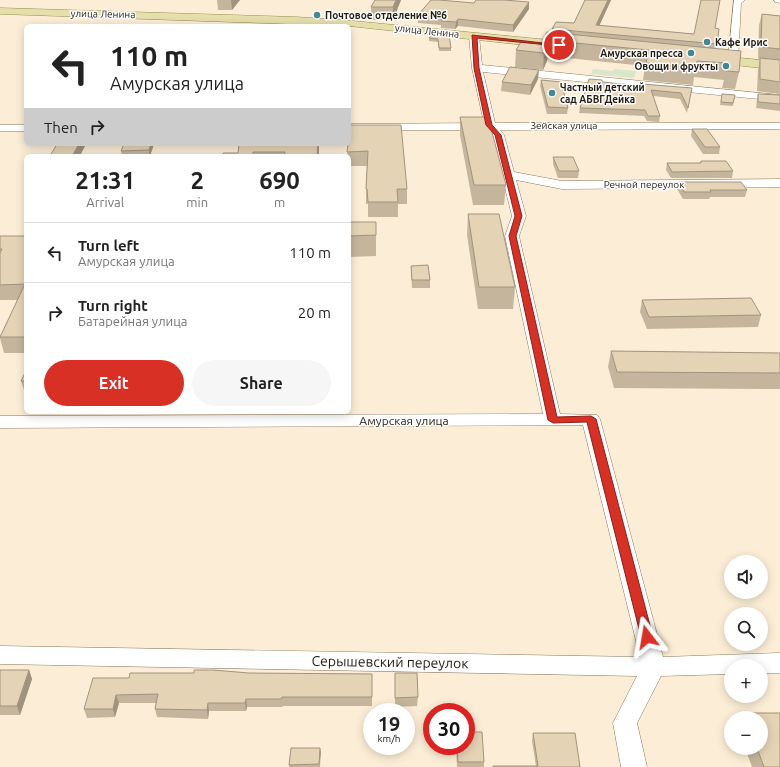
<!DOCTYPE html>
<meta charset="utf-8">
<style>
:root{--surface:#fff;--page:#f6f6f6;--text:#222;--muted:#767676;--line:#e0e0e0;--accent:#d93025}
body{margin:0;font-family:Ubuntu,sans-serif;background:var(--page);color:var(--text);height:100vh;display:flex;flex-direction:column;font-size:15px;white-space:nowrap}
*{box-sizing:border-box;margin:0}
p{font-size:13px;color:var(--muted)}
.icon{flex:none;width:22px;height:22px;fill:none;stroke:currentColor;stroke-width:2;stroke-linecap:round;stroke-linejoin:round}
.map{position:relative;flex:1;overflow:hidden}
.panel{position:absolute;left:24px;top:154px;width:327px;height:260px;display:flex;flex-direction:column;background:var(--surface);border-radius:6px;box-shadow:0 2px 10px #0003}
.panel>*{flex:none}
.banner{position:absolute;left:24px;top:24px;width:327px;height:122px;border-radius:6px;box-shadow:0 2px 10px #0003;background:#fff;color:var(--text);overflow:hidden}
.tools{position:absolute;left:724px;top:555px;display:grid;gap:8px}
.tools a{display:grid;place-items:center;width:44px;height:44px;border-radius:50%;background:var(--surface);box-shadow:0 2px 10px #0003;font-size:20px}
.speed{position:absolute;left:363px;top:703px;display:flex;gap:8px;font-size:20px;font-weight:700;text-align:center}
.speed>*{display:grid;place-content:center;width:52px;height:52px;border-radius:50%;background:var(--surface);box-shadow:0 2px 10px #0003;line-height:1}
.speed small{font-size:10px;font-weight:400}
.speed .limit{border:6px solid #d22;background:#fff;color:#111}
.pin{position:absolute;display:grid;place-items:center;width:34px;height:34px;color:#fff;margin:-17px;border:2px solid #fff;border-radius:50%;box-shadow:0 1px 4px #0007}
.me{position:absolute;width:44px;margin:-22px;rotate:346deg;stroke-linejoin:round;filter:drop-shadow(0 0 3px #0008)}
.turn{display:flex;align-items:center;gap:14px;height:84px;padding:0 20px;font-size:18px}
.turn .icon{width:52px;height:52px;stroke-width:2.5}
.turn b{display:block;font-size:28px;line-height:34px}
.then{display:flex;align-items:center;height:38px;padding:0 20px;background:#0003;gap:8px;font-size:15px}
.eta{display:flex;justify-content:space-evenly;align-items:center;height:68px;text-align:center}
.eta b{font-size:24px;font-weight:600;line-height:28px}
.button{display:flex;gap:8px;margin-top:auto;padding:8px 20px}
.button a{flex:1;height:46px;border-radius:24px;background:var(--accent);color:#fff;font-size:16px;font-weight:600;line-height:46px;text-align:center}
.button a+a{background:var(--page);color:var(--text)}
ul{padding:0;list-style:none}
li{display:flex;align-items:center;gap:12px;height:60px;padding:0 20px;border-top:1px solid var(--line)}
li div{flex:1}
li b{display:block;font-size:15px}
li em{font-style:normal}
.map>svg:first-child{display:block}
</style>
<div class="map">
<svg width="780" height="767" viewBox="0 0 780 767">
<rect width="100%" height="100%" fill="#fceed6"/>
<!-- green -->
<path fill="#d8e6ca" d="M593 69 613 71 614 69 636 71 634 78 591 74Z"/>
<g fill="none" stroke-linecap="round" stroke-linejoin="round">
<defs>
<path id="minor" d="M734 0H745L741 3 738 61 733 64 728 61Z
M774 0H780V3L775 2Z
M474 33 479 36 482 65 780 95V101L483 72 495 123H780V129L500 130 504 135 514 172 562 181 780 179V187L562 189 516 180 526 216 519 236 560 414 597 415 600 419 663 657 780 653V673H761V666H731V674L661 676 637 723 647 767H621L613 723 637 676 0 664V646L640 657 583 425 0 428V416L543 414 505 236 512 216 492 135 488 130H349V124L484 123 472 68 469 36Z
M0 125H26V131H0Z"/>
<path id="major" d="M0 8 296 17 343 20 570 42 576 46 570 50 349 26 0 14Z
M711 55 780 62V70L707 62 705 59Z"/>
</defs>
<!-- minor casing -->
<use href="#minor" stroke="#89785d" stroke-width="1"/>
<!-- major casing -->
<use href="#major" stroke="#968d51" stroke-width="1"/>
<!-- minor -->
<use href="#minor" fill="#fff" fill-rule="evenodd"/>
<!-- major -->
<use href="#major" fill="#e5dfab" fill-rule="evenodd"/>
</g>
<!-- wall -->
<path fill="#c5b59c" d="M217 0H240L232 10H218Z
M401 0 393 20H371V7Z
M585 0H611L599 26 694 34 715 28 719 29 716 48 739 72 735 89 722 88 724 80 694 77 693 85 643 80 645 66 548 56 547 61 543 70 515 67 516 50 543 45V40L552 32V29L574 23Z
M529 9 513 32 458 26 455 29 441 28V25L418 23V15Z
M762 14 780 16V94L757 91 758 69 760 59 758 58 759 25Z
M433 33 451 48V51H439L438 42 429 41V38Z
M538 79 530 95 501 91 502 82Z
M541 80 568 108 567 114H547L540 86Z
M602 82 641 86 692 88 687 113 680 99 653 96 660 116 659 122 647 121 644 116 579 113 580 108Z
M722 94 735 95 733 106 720 105Z
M758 94 780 95V111L756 108 757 100Z
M460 117 506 185 504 205H473L460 135Z
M350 125 407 189V204H398V217H368V204H366V189L367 166H349V156H348L347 152Z
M692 129 720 147 719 154H703L691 136Z
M154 144 150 156H122L121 151Z
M239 144H319V156H223L238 153Z
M553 157 579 171 578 178H558L553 164Z
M701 161 733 171 732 178H671L666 170 667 163H700Z
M679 182 747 190 745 197H710L709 199H683L677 189Z
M468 214 515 287 513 309H478L467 235Z
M349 222 376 235V256L349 257Z
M0 236H26V353H4L0 338V337L18 300H0Z
M411 266 430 280V288H412L411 273Z
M642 300 761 315 758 327 647 329 640 312Z
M611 351 780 353V389L614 388 608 367Z
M26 371V390H24L21 381Z
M0 670H29L32 679 20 715H0Z
M194 673H249L372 674V706H283L282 707H247L246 711H209L208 719 157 717 155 709 156 703H119L115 717 87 718 84 709 129 678Z
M395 673 418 697 417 706 395 707Z
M744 713H780V767H752L745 748H761V718H742Z
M533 733 580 767 536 766 532 741Z
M456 746H466L484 762V767H457Z
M321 752 320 767H289V765Z"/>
<!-- shaded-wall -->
<path fill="#a0947f" d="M231 0H240L232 10Z
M396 0H401L393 20V7Z
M608 0H611L596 33V25Z
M529 2V9L513 32V25Z
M458 19V26L455 29 456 22Z
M549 45 547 61 543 70 544 53Z
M539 70 538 79 530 95 531 85Z
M79 144H86L80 156H72Z
M151 144H154L150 156H149V150Z
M318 144H319V156H317Z
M29 670 32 679 20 715 17 706Z
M116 695 119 703 115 717 113 709Z
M246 699 247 707 246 711 245 703Z
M208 703 209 711 208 719 207 710Z
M320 748 321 752 319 767V764Z"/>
<!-- building -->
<path fill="#e5d3b5" stroke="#a0947f" d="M375 0H396L393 7H371Z
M431 0H439L474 3 476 0H504L529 2 513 25 458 19 456 22 441 21 443 18 418 15Z
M585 0H608L596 25 694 34 701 0H720L715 28 719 29 717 44 552 29 556 22 574 23Z
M762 14 780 16V49L761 47Z
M547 32 741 51 739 72 726 71 727 63 697 61 696 68 646 63 649 50 543 40Z
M433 33 449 35 451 48H439L438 39 429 38Z
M521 42 549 45 544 53 516 50Z
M760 58 780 60V82L760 79Z
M510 67 539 70 531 85 502 82Z
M589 79 602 80V82L641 86 642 84 692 88 688 108 681 93 651 90 660 116H648L645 110 580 108Z
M541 80 561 82 568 108 548 107Z
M722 94 735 95 733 103 721 102Z
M758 94 780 95V104L758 102Z
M460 117H488L506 185H474Z
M350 125H401L407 189H397L398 202H368L367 189H366L368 151 347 152 348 144H349Z
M692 129H707L720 147H705Z
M57 144H79L72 156H50Z
M124 144H151L149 150 121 151Z
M239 144H318L317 156H284L285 152H253V156H223V153H238Z
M553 157H573L579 171H559Z
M701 161H726L733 171 672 172 667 163H701Z
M679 182H741L747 190H710L711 192H684Z
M468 214H499L515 287H479Z
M349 222H376V235L349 236Z
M0 236H26V337H0L25 284 0 285V253L2 249H0Z
M428 265 430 280H412L411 266Z
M751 298 761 315 649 317 642 300Z
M611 351 780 353V373L617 372Z
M26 371V381H21Z
M0 670H29L17 706H0Z
M194 670H213L249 673 372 674V697H282L281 699H246L245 703H208L207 710 155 709 158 694 116 695 113 709H84L93 678H129L130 673H194Z
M395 673H417L418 697 395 698Z
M744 713H780V767H764L757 748H761V718H746Z
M466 732H482L484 762H458L457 746H466Z
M533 733H575L580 767H493V766H538Z
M291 748H320L319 764 289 765Z"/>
<!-- route -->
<path fill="#d93025" stroke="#8d1f18" d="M472 35 561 45 559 46 477 38 479 68 492 125 501 135 522 216 516 236 557 417 591 416 596 419 653 637 651 641 647 642 643 641 641 637 587 422 553 423 548 420 509 236 515 216 495 135 486 125 474 68Z"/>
<!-- markers -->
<g fill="#448797" stroke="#fdfdfd" stroke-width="1.5">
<circle cx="317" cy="15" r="4"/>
<circle cx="707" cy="42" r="4"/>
<circle cx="691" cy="53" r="4"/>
<circle cx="726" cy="66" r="4"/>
<circle cx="552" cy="93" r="4"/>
</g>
<g text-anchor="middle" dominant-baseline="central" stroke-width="3" stroke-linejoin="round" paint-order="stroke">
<!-- far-street labels -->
<g font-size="10" fill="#231d12" stroke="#fdfdfd">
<text transform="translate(103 14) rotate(1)">улица Ленина</text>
<text transform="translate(427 31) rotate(6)">улица Ленина</text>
<text x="564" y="125">Зейская улица</text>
<text x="644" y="184">Речной переулок</text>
</g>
<!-- far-poi labels -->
<g font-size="10" font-weight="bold" fill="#231d12" stroke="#fdfdfd" text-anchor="start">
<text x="325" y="15">Почтовое отделение №6</text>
<text x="715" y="42">Кафе Ирис</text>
<text x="683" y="53" text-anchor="end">Амурская пресса</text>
<text x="718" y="66" text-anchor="end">Овощи и фрукты</text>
<text x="560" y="87">Частный детский<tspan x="560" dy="12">сад АБВГДейка</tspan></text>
</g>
<!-- street labels -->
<g font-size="12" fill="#231d12" stroke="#fdfdfd">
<text x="404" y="420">Амурская улица</text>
</g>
<!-- near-street labels -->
<g font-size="14" fill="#231d12" stroke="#fdfdfd">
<text transform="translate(390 662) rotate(1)">Серышевский переулок</text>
</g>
</g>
</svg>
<div class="tools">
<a><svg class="icon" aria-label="sound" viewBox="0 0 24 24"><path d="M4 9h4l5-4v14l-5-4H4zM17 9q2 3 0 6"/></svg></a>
<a><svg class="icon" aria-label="search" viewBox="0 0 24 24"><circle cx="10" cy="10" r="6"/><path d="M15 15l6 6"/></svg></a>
<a>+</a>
<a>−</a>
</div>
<div class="speed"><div>19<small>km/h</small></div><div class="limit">30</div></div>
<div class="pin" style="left:559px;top:45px;background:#d93025"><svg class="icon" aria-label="arrive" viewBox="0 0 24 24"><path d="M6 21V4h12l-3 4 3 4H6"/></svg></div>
<svg class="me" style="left:647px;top:637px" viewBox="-20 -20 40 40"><path d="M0-17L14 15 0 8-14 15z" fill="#d93025" stroke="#fff" stroke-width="4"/></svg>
<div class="banner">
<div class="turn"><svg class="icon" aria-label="left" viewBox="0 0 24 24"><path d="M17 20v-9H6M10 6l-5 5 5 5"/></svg><div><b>110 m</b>Амурская улица</div></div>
<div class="then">Then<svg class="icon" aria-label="right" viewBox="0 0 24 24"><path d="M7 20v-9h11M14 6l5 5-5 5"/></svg></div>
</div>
<section class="panel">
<div class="eta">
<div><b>21:31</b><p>Arrival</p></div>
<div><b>2</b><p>min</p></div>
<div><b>690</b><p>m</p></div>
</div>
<ul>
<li><svg class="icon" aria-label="left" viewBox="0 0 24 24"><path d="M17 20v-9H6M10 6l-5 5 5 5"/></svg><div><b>Turn left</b><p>Амурская улица</p></div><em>110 m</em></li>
<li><svg class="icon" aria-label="right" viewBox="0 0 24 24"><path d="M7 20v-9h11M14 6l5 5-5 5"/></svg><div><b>Turn right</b><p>Батарейная улица</p></div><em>20 m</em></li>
</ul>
<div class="button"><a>Exit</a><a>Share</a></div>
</section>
</div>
